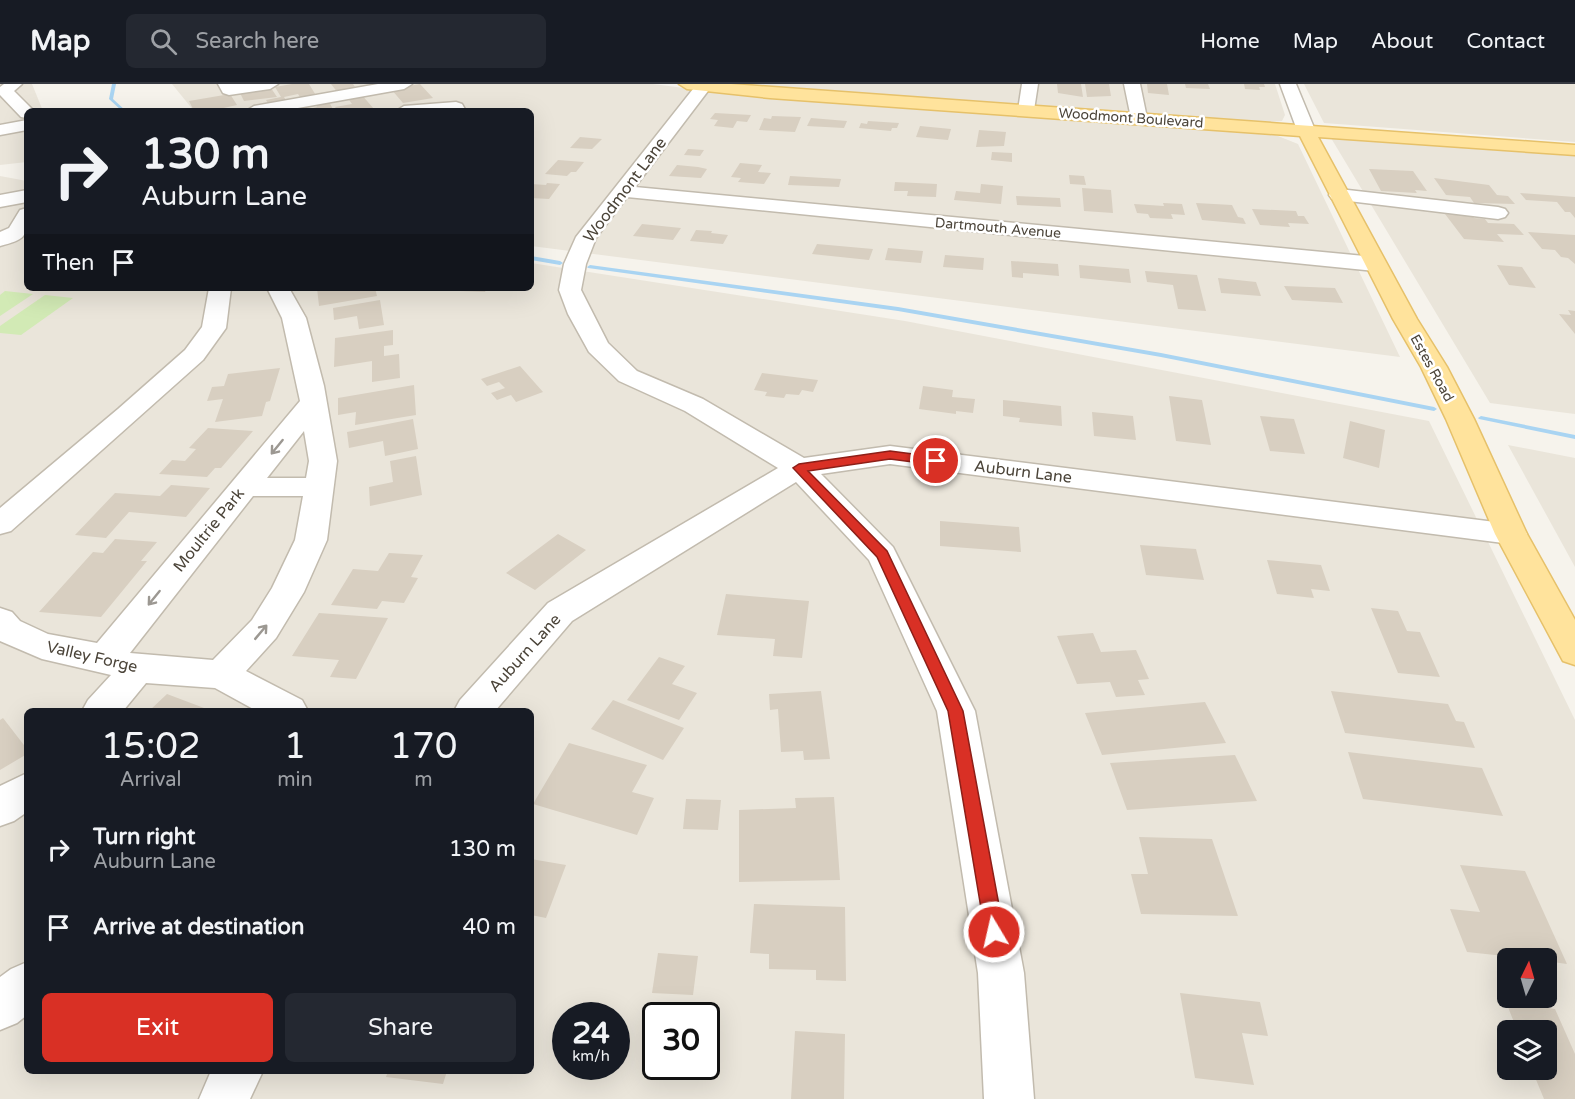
<!DOCTYPE html>
<style>
:root{--surface:#171b24;--page:#242831;--text:#f1f3f6;--muted:#9ea1a6;--line:#363941;--accent:#d93025}
body{margin:0;font-family:"Varela Round",sans-serif;background:var(--page);color:var(--text);height:100vh;display:flex;flex-direction:column;font-size:22px;white-space:nowrap}
*{box-sizing:border-box;margin:0}
p{font-size:20px;color:var(--muted)}
.icon{flex:none;width:33px;height:33px;fill:none;stroke:currentColor;stroke-width:2;stroke-linecap:round;stroke-linejoin:round}
.map{position:relative;flex:1;overflow:hidden}
.details{position:absolute;left:24px;top:624px;width:510px;height:366px;display:flex;flex-direction:column;background:var(--surface);border-radius:9px;box-shadow:0 6px 24px #0002}
.details>*{flex:none}
.banner{position:absolute;left:24px;top:24px;width:510px;height:183px;border-radius:9px;box-shadow:0 6px 24px #0002;background:#171b24;color:var(--text);overflow:hidden}
.needle{width:39px;rotate:5deg}
.controls{position:absolute;left:1497px;top:864px;display:grid;gap:12px}
.controls a{display:grid;place-items:center;width:60px;height:60px;border-radius:9px;background:var(--surface);box-shadow:0 6px 24px #0002;font-size:30px}
.speed{position:absolute;left:552px;top:918px;display:flex;gap:12px;font-size:30px;font-weight:700;text-align:center}
.speed>*{display:grid;place-content:center;width:78px;height:78px;border-radius:50%;background:var(--surface);box-shadow:0 6px 24px #0002;line-height:1}
.speed small{font-size:15px;font-weight:400}
.speed .limit{border:3px solid #111;border-radius:9px;background:#fff;color:#111}
.pin{position:absolute;display:grid;place-items:center;width:51px;height:51px;color:#fff;margin:-26px;border:3px solid #fff;border-radius:50%;box-shadow:0 2px 6px #0007}
.me{position:absolute;width:66px;margin:-33px;rotate:351deg;stroke-linejoin:round;filter:drop-shadow(0 0 4px #0008)}
.turn{display:flex;align-items:center;gap:21px;height:126px;padding:0 18px;font-size:27px}
.turn .icon{width:78px;height:78px;stroke-width:2.5}
.turn b{display:block;font-size:42px;line-height:51px}
.then{display:flex;align-items:center;height:57px;padding:0 18px;background:#0003;gap:12px;font-size:22px}
.eta{display:flex;justify-content:space-evenly;align-items:center;height:102px;text-align:center}
.eta b{font-size:36px;font-weight:600;line-height:42px}
.button{display:flex;gap:12px;margin-top:auto;padding:12px 18px}
.button a{flex:1;height:69px;border-radius:9px;background:var(--accent);color:#fff;font-size:24px;font-weight:600;line-height:69px;text-align:center}
.button a+a{background:var(--page);color:var(--text)}
ul{padding:0;list-style:none}
li{display:flex;align-items:center;gap:18px;height:78px;padding:0 18px}
li div{flex:1}
li b{display:block;font-size:22px}
li em{font-style:normal}
header{display:flex;align-items:center;gap:36px;box-sizing:border-box;height:84px;padding:0 30px;background:var(--surface);border-bottom:2px solid var(--line)}
header strong{font-size:28px}
nav{display:flex;gap:33px;margin-inline-start:auto;font-size:21px}
.search{width:420px;height:54px;background:var(--page);display:flex;align-items:center;gap:15px;box-sizing:border-box;padding:0 21px;border-radius:9px;color:var(--muted);font-size:22px}
.map>svg:first-child{display:block}
</style>
<header>
<strong>Map</strong>
<div class="search"><svg class="icon" aria-label="search" viewBox="0 0 24 24"><circle cx="10" cy="10" r="6"/><path d="M15 15l6 6"/></svg>Search here</div>
<nav><a>Home</a><a>Map</a><a>About</a><a>Contact</a></nav>
</header>
<div class="map">
<svg width="1575" height="1015" viewBox="0 0 1575 1015">
<rect width="100%" height="100%" fill="#f6f3ec"/>
<!-- residential -->
<path fill="#eae5da" fill-rule="evenodd" d="M0 0H32L43 27H27V78L0 81Z
M172 0H653L731 10 1273 50 1298 60 1400 273 531 162V27H194Z
M712 0H1275L1285 31 1282 37 1259 39Z
M1304 0H1575V58L1324 39Z
M1331 54 1575 72V330L1490 319Z
M0 92 27 97V204H531V179L905 237 1429 337 1575 636V1015H0ZM27 627H531V987H27ZM1508 874H1546V914H1508ZM566 932H616V982H566ZM656 932H706V982H656ZM1508 946H1546V986H1508Z
M1508 361 1575 374V483Z"/>
<!-- green -->
<path fill="#d2eab5" d="M5 207 33 210 0 232V211Z
M45 211 73 214 21 251 0 249V242Z"/>
<g fill="none" stroke-linecap="round" stroke-linejoin="round">
<!-- stream -->
<path fill="#a9d4f2" fill-rule="evenodd" d="M112 0H116L113 15 126 27H122L109 15Z
M531 172 560 177 563 179 560 181 531 176Z
M590 181 898 223 1161 269 1434 323 1437 325 1434 327 1161 273 898 227 588 184 587 183Z
M1481 332 1575 351V355L1479 335 1478 334Z"/>
</g>
<!-- building -->
<path fill="#d8cfc1" d="M292 0H309L317 13 302 16 298 10 284 13 287 18 269 21 266 16 281 13 275 3Z
M331 0H353L357 6 338 9Z
M420 0 433 14 403 19 391 5Z
M1057 0H1081L1083 13 1058 9Z
M1085 0H1109L1111 12 1087 13Z
M1147 0H1167L1169 11 1148 9Z
M1185 0H1208L1210 5 1186 4Z
M1244 0H1264L1265 3H1259L1260 6 1245 5Z
M271 4 277 13 244 17 240 9Z
M230 10 237 21 210 27H194L189 17Z
M361 10 374 25 338 27 335 23 352 20 347 13Z
M328 16 334 27H302L317 23 314 19Z
M715 29 751 31 747 38 737 37 733 44 714 42 718 36 710 35Z
M772 32 801 33 795 48 759 46 764 34 771 35Z
M811 34 847 37 844 44 807 42Z
M868 37 899 39 897 44H892L891 47 859 44 861 39 867 40Z
M920 42 951 45 948 56 916 53Z
M979 46 1006 48 1004 62 976 63Z
M580 53 602 55 592 65 570 64Z
M688 65 704 66 700 72 684 71Z
M992 68 1012 69V78L991 76Z
M558 76 584 78 576 88H571L567 92 545 90Z
M740 79 762 81 758 88 771 89 764 100 738 98 741 94 731 93Z
M677 81 698 83 707 85 701 94 669 92Z
M1369 85 1413 87 1427 107 1415 106 1417 109 1381 107Z
M1069 91 1084 92 1086 101 1070 100Z
M790 92 841 95 839 103 788 101Z
M1434 94 1489 101 1497 111 1508 112 1515 120 1474 119 1470 113 1446 111Z
M895 98 937 100 936 113 907 112 908 107H894Z
M547 99 560 100 549 115 531 114V100L546 101Z
M981 100 1003 102 1001 120 954 116 956 107 980 109Z
M1082 104 1111 106 1113 129 1084 127Z
M1520 109 1575 113V134L1570 128H1565L1557 118 1526 116Z
M1016 112 1060 114 1061 123 1017 121Z
M1163 119 1182 120 1185 131 1171 130 1173 135 1150 134 1148 130 1137 129 1134 120 1164 122Z
M1196 119 1232 121 1238 133 1243 134 1246 140 1202 136Z
M1252 125 1296 127 1298 132H1304L1309 140 1288 139 1290 143 1260 141Z
M1445 130 1472 131 1474 134 1485 135 1488 139 1514 140 1524 151 1497 150 1504 158 1464 155Z
M642 140 681 144 673 156 633 152Z
M696 146 712 147 711 149 728 151 723 160 690 157Z
M1528 148 1575 151V180L1568 174 1561 173 1555 166 1542 165Z
M817 160 873 165 869 176 812 170Z
M888 164 923 167 921 179 885 176Z
M945 171 984 174 983 186 943 183Z
M1011 177 1058 180 1059 192 1023 189V194L1012 193Z
M1079 181 1129 185 1131 199 1080 194Z
M1497 181 1522 183 1536 204 1509 201Z
M1145 187 1197 191 1206 227 1178 225 1173 201 1147 198Z
M1218 194 1256 198 1261 212 1221 209Z
M1284 202 1335 204 1343 219 1292 216Z
M317 204H364V206L375 204 377 212 319 222Z
M461 204H487L485 208 460 207Z
M380 216 384 241 359 245 357 232 334 236 333 224Z
M1568 226 1575 227V250L1559 230 1571 231Z
M393 246V261L384 262V272L399 270 400 294 372 298V277L334 283 335 254Z
M520 282 543 308 516 318 511 311 497 316 491 309 505 304 499 298 487 302 481 295Z
M280 284 270 317 266 318 262 332 215 338 223 315 207 317 212 303 224 302 228 290Z
M762 289 818 296 813 308 802 306 799 311 786 310 784 314 765 312 767 308 754 306Z
M414 301 416 331 355 341 356 328 338 331V314Z
M923 302 953 306 952 313 975 315 973 329 956 327V330L919 325Z
M1169 312 1202 316 1211 361 1176 357Z
M1003 316 1061 322 1062 342 1019 338 1020 334 1003 332Z
M1092 328 1133 332 1136 356 1094 352Z
M1260 332 1294 335 1305 370 1270 367Z
M413 335 418 365 385 372 383 357 349 364 347 348Z
M1350 337 1385 346 1379 384 1343 374Z
M208 344 253 347 221 384H215L207 393 159 390 172 376 185 377 196 365 189 364Z
M416 372 422 411 370 422 369 403 393 398 390 377Z
M171 401 210 404 186 433 129 428 106 454 75 451 115 409 160 412Z
M940 437 1019 443 1021 468 940 462Z
M558 450 586 466 535 506 506 489Z
M115 455 157 458 141 477H147L101 533 39 528 93 468 103 469Z
M1140 461 1196 465 1204 496 1146 491Z
M389 469 423 471 411 493 418 494 404 519 382 517 377 525 331 521 353 485 378 487Z
M1267 476 1321 481 1330 507 1311 505 1314 514 1277 510Z
M726 510 809 517 802 574 773 572 775 555 717 551Z
M1371 524 1398 527 1407 547 1420 548 1440 593 1398 589Z
M319 529 388 534 356 595 330 593 339 576 292 572Z
M1093 549 1101 568 1136 566 1149 595 1138 596 1145 611 1116 613 1110 598 1077 600 1057 552Z
M659 573 685 582 672 600 697 609 679 636 627 616Z
M821 607 830 675 804 676 803 667 781 668 778 625 770 626 769 610Z
M1331 607 1448 620 1456 637 1464 638 1475 664 1345 649Z
M167 610 212 627H149Z
M613 616 684 644 663 676 591 645Z
M1205 618 1226 659 1102 671 1085 629Z
M3 634 27 665V670L0 686V636Z
M569 659 647 681 632 708 654 714 637 751 533 720Z
M1348 668 1482 684 1503 732 1363 715Z
M1235 671 1257 717 1127 726 1110 679Z
M834 713 840 796 739 798V726L796 724 795 714Z
M686 715 721 716 718 746 683 745Z
M1139 753 1212 755 1238 832 1141 830 1131 790H1148Z
M531 775 566 781 546 834 531 831Z
M1460 781 1525 787 1567 880 1546 877V874H1523L1467 868 1450 825 1480 828Z
M754 820 845 823 846 897 816 896V886L769 885V870L750 869Z
M658 869 698 872 693 911 652 909Z
M1180 909 1260 918 1268 952 1242 949 1254 1001 1195 994Z
M1506 918 1555 925 1575 970V1015H1544L1532 986H1546V946H1517Z
M651 919 688 920 687 932H656V958L646 957Z
M795 947 845 950 844 1015H791Z
M388 987H447L443 1000 386 993Z"/>
<g fill="none" stroke-linecap="round" stroke-linejoin="round">
<defs>
<path id="minor" d="M4 0H22L14 7 34 27H27V34L21 33 0 11V3Z
M218 0H278L270 5 229 11 223 9Z
M378 0H412L404 5 281 27H246L254 22Z
M697 0H709L711 3 635 103 1375 173 1383 175 1386 180 1383 185 1375 187 627 113 596 154 586 180 581 206 608 259 637 287 703 315 804 374 890 362 1511 440 1522 443 1527 450 1522 457 1511 460 890 380 821 390 893 463 975 627 1024 889 1034 1015H984L978 889 937 627 869 476 796 398 572 537 495 627H454L460 616 548 519 778 384 685 327 619 297 589 268 568 230 559 206 564 180 576 153Z
M1022 0H1038L1034 26 1026 31 1018 26Z
M1124 0H1140L1147 34 1145 38H1133L1131 34Z
M1280 0H1296L1315 46 1312 50H1300L1297 46Z
M456 18 462 20 466 27H396L404 22Z
M27 36V46L0 51V41Z
M1339 105 1498 123 1505 125 1508 129 1505 133 1498 135 1332 115 1329 111 1332 107Z
M27 106V118L0 123V111Z
M27 124C27 151 29 155 0 162V148L9 144 20 126Z
M209 204H231L226 244 203 276 11 447 0 450V424L118 325 185 266 202 243Z
M267 204H289L306 234 324 302 337 377 327 456 304 508 276 554 246 587 302 616 308 627H257L215 604 146 599 123 627H82L88 616 111 591 42 575 0 557V524L12 528 20 537 48 550 97 559 300 317 282 234ZM304 347 309 377 306 394H267ZM253 412H303L295 456 272 504 252 536 213 576 130 569Z
M27 689V728L14 737 0 742V702Z
M27 878V931L17 939 0 946V893L11 885Z
M211 987H263L250 1015H199Z"/>
<path id="major" d="M679 0H731L1575 61V71L1318 53 1417 235 1447 283 1474 335 1527 450 1575 536V581L1563 577 1495 450 1446 335 1421 283 1393 235 1300 52 770 14 687 5Z"/>
</defs>
<!-- minor casing -->
<use href="#minor" stroke="#c2bbae" stroke-width="3"/>
<!-- major casing -->
<use href="#major" stroke="#e6c16a" stroke-width="3"/>
<!-- minor -->
<use href="#minor" fill="#fff" fill-rule="evenodd"/>
<!-- major -->
<use href="#major" fill="#ffe39c" fill-rule="evenodd"/>
</g>
<!-- one-way arrows -->
<defs><path id="oneway-shaft" d="M-6 0H5M1.5-3L5.5 0L1.5 3" fill="none" stroke-width="1.6" stroke-linecap="round" stroke-linejoin="round" transform="scale(1.5)"/></defs>
<g stroke="#9c9892">
<use href="#oneway-shaft" transform="translate(277 363) rotate(129)"/>
<use href="#oneway-shaft" transform="translate(154 514) rotate(129)"/>
<use href="#oneway-shaft" transform="translate(261 548) rotate(-50)"/>
</g>
<!-- route -->
<path fill="#d93025" stroke="#8d1f18" stroke-width="1.5" d="M890 367 936 373 942 377 936 381 890 375 808 387 887 467 963 627 1004 848 1001 854 994 857 988 854 985 848 948 627 877 473 793 384 799 380Z"/>
<g text-anchor="middle" dominant-baseline="central" stroke-width="5" stroke-linejoin="round" paint-order="stroke">
<!-- far-street labels -->
<g font-size="14" fill="#4b4439" stroke="#fff">
<text transform="translate(1131 34) rotate(4)">Woodmont Boulevard</text>
<text transform="translate(998 144) rotate(5)">Dartmouth Avenue</text>
<text transform="translate(1432 284) rotate(61)">Estes Road</text>
</g>
<!-- street labels -->
<g font-size="16" fill="#4b4439" stroke="#fff">
<text transform="translate(625 106) rotate(-53)">Woodmont Lane</text>
<text transform="translate(1023 388) rotate(7)">Auburn Lane</text>
<text transform="translate(209 446) rotate(-51)">Moultrie Park</text>
<text transform="translate(525 569) rotate(-48)">Auburn Lane</text>
<text transform="translate(92 573) rotate(13)">Valley Forge</text>
</g>
</g>
</svg>
<div class="controls">
<a><svg class="needle" viewBox="-14 -14 28 28"><path d="M0-13l5 13h-10z" fill="#e53935"/><path d="M0 13l5-13h-10z" fill="#9ea1a6"/></svg></a>
<a><svg class="icon" aria-label="layers" viewBox="0 0 24 24"><path d="M12 4l9 5-9 5-9-5zM3 14l9 5 9-5"/></svg></a>
</div>
<div class="speed"><div>24<small>km/h</small></div><div class="limit">30</div></div>
<div class="pin" style="left:936px;top:377px;background:#d93025"><svg class="icon" aria-label="arrive" viewBox="0 0 24 24"><path d="M6 21V4h12l-3 4 3 4H6"/></svg></div>
<svg class="me" style="left:994px;top:848px" viewBox="-20 -20 40 40"><circle r="17" fill="#d93025" stroke="#fff" stroke-width="3"/><path d="M0-11L8 9 0 5-8 9z" fill="#fff"/></svg>
<div class="banner">
<div class="turn"><svg class="icon" aria-label="right" viewBox="0 0 24 24"><path d="M7 20v-9h11M14 6l5 5-5 5"/></svg><div><b>130 m</b>Auburn Lane</div></div>
<div class="then">Then<svg class="icon" aria-label="arrive" viewBox="0 0 24 24"><path d="M6 21V4h12l-3 4 3 4H6"/></svg></div>
</div>
<section class="details">
<div class="eta">
<div><b>15:02</b><p>Arrival</p></div>
<div><b>1</b><p>min</p></div>
<div><b>170</b><p>m</p></div>
</div>
<ul>
<li><svg class="icon" aria-label="right" viewBox="0 0 24 24"><path d="M7 20v-9h11M14 6l5 5-5 5"/></svg><div><b>Turn right</b><p>Auburn Lane</p></div><em>130 m</em></li>
<li><svg class="icon" aria-label="arrive" viewBox="0 0 24 24"><path d="M6 21V4h12l-3 4 3 4H6"/></svg><div><b>Arrive at destination</b></div><em>40 m</em></li>
</ul>
<div class="button"><a>Exit</a><a>Share</a></div>
</section>
</div>
